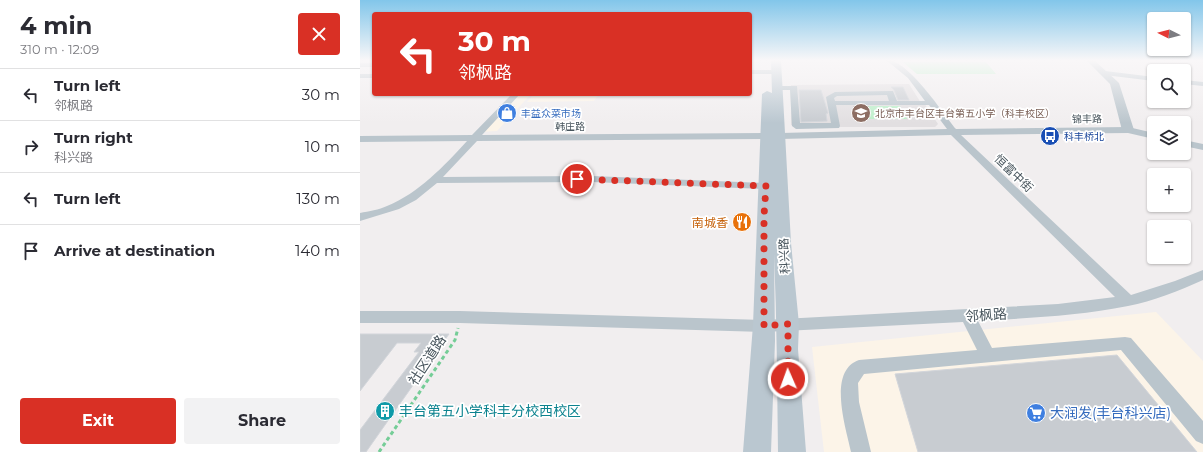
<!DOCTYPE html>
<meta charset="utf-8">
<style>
:root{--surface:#fff;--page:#f2f2f3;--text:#2b2b33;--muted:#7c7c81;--line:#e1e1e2;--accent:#d93025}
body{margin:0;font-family:Montserrat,"Noto Sans SC",sans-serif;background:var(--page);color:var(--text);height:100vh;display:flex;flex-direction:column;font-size:15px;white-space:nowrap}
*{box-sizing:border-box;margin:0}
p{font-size:13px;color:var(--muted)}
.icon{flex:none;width:22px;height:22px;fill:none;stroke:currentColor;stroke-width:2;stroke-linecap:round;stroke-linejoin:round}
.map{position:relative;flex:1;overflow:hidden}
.details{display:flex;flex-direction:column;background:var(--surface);width:360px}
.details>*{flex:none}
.top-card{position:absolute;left:12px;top:12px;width:380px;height:84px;border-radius:4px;box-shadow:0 1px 3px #0004;background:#d93025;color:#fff;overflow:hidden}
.needle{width:26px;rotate:276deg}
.tools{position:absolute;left:787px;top:12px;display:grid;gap:8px}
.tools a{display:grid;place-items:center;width:44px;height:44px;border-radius:4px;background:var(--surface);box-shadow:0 1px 3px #0004;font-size:20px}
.pin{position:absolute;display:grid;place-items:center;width:34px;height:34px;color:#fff;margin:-17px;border:2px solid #fff;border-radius:50%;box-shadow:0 1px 4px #0007}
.me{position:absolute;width:44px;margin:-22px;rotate:358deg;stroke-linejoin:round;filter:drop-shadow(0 0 3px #0008)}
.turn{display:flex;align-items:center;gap:14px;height:84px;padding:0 20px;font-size:18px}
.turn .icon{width:52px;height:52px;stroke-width:2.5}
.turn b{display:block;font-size:28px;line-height:34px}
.round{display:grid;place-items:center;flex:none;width:42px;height:42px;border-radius:4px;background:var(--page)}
.summary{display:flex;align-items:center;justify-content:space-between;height:68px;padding:0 20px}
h1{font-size:24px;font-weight:700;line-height:30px}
.cta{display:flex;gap:8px;margin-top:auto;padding:8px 20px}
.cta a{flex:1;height:46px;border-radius:4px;background:var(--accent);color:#fff;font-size:16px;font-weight:700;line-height:46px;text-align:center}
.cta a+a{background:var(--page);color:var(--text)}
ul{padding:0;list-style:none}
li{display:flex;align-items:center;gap:12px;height:52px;padding:0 20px;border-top:1px solid var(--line)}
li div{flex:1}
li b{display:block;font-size:15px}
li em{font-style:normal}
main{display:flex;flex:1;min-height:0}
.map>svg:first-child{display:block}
</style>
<main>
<section class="details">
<div class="summary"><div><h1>4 min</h1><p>310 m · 12:09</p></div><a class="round" style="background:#d93025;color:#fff"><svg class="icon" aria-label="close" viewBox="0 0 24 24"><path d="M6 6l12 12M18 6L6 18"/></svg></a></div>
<ul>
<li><svg class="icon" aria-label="left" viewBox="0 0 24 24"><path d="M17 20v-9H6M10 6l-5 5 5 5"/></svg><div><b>Turn left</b><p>邻枫路</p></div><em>30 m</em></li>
<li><svg class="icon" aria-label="right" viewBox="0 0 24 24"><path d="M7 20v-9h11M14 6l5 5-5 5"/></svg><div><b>Turn right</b><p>科兴路</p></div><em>10 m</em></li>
<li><svg class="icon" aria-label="left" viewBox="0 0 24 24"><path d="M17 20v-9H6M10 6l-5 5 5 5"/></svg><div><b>Turn left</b></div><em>130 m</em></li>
<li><svg class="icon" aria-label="arrive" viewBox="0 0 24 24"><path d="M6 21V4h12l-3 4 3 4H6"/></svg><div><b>Arrive at destination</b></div><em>140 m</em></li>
</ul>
<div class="cta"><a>Exit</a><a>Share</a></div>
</section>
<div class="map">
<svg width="843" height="452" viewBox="0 0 843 452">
<rect width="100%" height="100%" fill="#f1eeef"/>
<!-- commercial -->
<path fill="#fcf4e8" d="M160 94H171L137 131 119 132Z
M174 94H239L234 101 167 102Z
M796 312 843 361V452H464L452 347Z"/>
<!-- education -->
<path fill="#e2dfe1" d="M549 84 561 103H564L578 124 575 127H435L431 125V85Z"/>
<!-- green -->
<path fill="#bdefca" d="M543 62H626L636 74H557Z
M496 106H540L547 119H500Z"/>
<!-- building -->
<path fill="#c8ccd1" stroke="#d2d5da" d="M531 87H543L549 100H538L534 90Z
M439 90H461L468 113 466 114 467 121 441 122Z
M0 334H89L6 452H0V430L59 352H54L61 343H37L0 391Z
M757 355 837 452H558L535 374Z"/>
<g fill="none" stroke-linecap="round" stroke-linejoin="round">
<!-- path -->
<path stroke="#75cd97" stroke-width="3" stroke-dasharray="4 3" stroke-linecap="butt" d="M19 452 95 340 98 328"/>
<!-- service -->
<path stroke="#bac5cc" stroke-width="4" d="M0 65H14
M745 73 794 79
M824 82 843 84"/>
<!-- minor -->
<path fill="#bac5cc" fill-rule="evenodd" d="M526 60C547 58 582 112 596 129L768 127 794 133V139L768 133 601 135 771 295 815 281 843 270V280C819 291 793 301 768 306 719 316 667 318 618 321L632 348 765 337 771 338 843 421V444L836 441 761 350 504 374 498 383 499 402 511 452H491C486 428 467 371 499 360L617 350 603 322 404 332 100 323H0V311H100L404 320 698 304 755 297 591 135 420 139 117 141 83 177 232 176 406 183 411 186 406 189 232 182 77 183 56 200 39 209 0 221V213C9 211 19 210 27 206 59 193 84 166 107 141L0 142V136L112 135 152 94H160L122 135 420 133 587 129 569 105H476L480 126 479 128 436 129 432 126 430 90H416L412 88 416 86H437L440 123H471L466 97 475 92 530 91H533L537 101H565L548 78ZM527 95 529 101H475L474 98 477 96Z
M390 70H416L419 72 416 74H390Z
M0 74H14V78H0Z
M824 140 843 144V150L824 146Z"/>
<!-- tertiary -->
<path fill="#bac5cc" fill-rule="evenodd" d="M726 60H734L759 83 774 130 772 132 768 133 762 130 750 84Z"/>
<!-- secondary -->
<path fill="#bac7d0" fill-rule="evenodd" d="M411 60H421L431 243 439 324 438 349 446 452H418C417 386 417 320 414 254L415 341 411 452H383L393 325 402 94 407 91 412 93Z"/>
</g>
<!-- sky -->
<linearGradient id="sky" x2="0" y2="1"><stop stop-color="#82c6ea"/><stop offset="0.49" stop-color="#f9f7f8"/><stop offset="1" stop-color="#f9f7f8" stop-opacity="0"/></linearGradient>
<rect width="843" height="123" fill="url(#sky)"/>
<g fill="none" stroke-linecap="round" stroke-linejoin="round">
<!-- route -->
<path stroke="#d93025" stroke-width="7" stroke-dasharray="0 12.6" d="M217 179 406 186 404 216V326L428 324V379"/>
</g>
<!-- icons -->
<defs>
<symbol id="shop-disc" viewBox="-11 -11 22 22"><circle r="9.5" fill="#3f7fe0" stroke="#fff"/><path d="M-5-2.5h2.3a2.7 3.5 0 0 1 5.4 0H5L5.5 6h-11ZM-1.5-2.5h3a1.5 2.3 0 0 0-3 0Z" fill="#fff"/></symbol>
<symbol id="school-disc" viewBox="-11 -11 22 22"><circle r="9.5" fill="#8d6e63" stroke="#fff"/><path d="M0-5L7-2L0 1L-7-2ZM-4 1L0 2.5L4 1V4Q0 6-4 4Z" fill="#fff"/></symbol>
<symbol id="bus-disc" viewBox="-11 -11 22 22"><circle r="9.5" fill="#1a4fb4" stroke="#fff"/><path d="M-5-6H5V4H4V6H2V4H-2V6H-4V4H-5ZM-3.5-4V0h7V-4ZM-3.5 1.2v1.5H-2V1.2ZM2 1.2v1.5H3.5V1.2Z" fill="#fff"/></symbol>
<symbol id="restaurant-disc" viewBox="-11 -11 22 22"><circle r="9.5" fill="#e8710a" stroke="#fff"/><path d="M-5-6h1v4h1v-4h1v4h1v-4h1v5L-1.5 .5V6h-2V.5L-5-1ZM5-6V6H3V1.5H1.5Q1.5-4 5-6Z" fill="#fff"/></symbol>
<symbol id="building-disc" viewBox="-11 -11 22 22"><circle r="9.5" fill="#0f9aa8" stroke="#fff"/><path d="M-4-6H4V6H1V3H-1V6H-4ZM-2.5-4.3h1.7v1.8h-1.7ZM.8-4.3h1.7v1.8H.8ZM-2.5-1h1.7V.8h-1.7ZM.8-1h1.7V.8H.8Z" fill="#fff"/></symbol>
<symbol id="supermarket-disc" viewBox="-11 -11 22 22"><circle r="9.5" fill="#3f7fe0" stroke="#fff"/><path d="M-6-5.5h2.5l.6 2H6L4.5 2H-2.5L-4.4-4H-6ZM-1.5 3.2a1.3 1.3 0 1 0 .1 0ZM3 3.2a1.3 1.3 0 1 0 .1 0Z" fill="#fff"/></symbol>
</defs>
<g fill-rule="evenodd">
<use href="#shop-disc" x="136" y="102" width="22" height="22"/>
<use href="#school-disc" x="490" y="102" width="22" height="22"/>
<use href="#bus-disc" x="679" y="125" width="22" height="22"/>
<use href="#restaurant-disc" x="371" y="211" width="22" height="22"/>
<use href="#building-disc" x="14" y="400" width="22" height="22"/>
<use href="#supermarket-disc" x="665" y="402" width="22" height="22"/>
</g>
<g text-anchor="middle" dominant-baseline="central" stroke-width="3.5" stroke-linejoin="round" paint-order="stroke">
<!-- far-shop labels -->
<g font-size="10" fill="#366cbe" stroke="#fff" text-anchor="start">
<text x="161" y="113">丰益众菜市场</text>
</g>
<!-- far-education labels -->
<g font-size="10" fill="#785e54" stroke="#fff" text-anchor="start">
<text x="515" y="113">北京市丰台区丰台第五小学（科丰校区）</text>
</g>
<!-- far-street labels -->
<g font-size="10" fill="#47545c" stroke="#fff">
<text transform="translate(727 119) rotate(-1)">锦丰路</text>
<text x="210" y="126">韩庄路</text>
</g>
<!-- far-transit labels -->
<g font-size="10" fill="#164399" stroke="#fff" text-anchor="start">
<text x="704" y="136">科丰桥北</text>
</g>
<!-- street labels -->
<g font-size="12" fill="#47545c" stroke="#fff">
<text transform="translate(654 173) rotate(44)">恒富中街</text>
<text transform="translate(424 256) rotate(-93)">科兴路</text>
</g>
<!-- food labels -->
<g font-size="12" fill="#c56008" stroke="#fff" text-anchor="end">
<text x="368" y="222">南城香</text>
</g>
<!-- near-street labels -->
<g font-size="14" fill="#47545c" stroke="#fff">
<text transform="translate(626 315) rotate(-4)">邻枫路</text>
<text transform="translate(67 360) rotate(-57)">社区道路</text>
</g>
<!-- near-culture labels -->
<g font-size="14" fill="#0d838f" stroke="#fff" text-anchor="start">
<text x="39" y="411">丰台第五小学科丰分校西校区</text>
</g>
<!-- near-shop labels -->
<g font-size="14" fill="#366cbe" stroke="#fff" text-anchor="start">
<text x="690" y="413">大润发(丰台科兴店)</text>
</g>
</g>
</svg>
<div class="tools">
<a><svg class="needle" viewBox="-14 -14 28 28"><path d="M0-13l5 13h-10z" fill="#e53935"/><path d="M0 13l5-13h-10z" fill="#7c7c81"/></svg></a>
<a><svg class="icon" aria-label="search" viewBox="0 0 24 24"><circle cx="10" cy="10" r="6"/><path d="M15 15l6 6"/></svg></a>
<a><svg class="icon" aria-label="layers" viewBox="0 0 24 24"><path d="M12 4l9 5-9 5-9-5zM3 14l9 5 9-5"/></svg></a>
<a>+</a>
<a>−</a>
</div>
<div class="pin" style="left:217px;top:179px;background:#d93025"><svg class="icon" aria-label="arrive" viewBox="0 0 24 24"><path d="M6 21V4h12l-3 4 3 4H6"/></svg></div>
<svg class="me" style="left:428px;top:379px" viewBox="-20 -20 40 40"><circle r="17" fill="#d93025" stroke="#fff" stroke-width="3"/><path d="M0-11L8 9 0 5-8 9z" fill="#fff"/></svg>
<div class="top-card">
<div class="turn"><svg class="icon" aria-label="left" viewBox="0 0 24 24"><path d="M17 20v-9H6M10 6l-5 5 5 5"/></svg><div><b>30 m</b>邻枫路</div></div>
</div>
</div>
</main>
